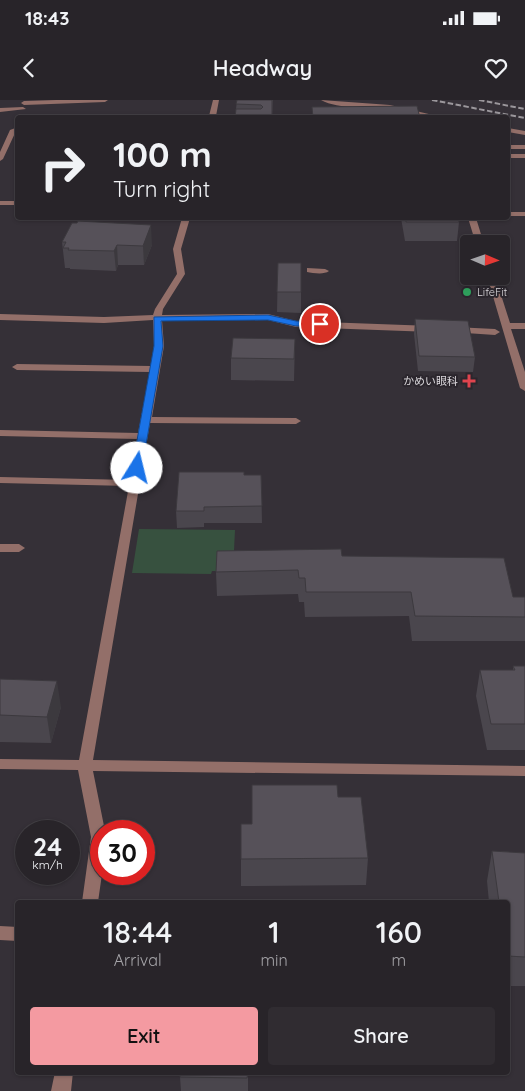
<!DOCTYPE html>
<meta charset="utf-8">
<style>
:root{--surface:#282429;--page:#302c31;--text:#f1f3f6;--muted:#a5a4a8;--line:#444146;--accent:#f49aa1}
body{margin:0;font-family:Quicksand,"Noto Sans JP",sans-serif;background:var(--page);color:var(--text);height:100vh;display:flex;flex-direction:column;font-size:19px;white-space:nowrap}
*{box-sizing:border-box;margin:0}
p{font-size:16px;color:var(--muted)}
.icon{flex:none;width:28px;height:28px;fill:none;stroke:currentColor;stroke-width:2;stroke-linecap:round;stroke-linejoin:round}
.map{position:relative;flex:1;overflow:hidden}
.side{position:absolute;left:15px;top:800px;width:495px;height:175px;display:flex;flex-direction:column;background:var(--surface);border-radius:5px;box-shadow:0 1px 4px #0004,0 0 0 1px var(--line)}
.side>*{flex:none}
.top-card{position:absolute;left:15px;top:15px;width:495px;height:105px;border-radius:5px;box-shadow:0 1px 4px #0004,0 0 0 1px var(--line);background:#282429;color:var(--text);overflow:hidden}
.needle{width:32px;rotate:92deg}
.buttons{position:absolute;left:460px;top:135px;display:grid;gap:10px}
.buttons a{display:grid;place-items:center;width:50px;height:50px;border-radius:5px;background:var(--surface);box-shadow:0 1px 4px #0004,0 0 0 1px var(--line);font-size:25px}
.speed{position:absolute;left:15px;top:720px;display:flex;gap:10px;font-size:25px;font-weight:700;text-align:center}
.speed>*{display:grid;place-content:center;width:65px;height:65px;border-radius:50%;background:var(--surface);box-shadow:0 1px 4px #0004,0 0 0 1px var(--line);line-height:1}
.speed small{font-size:12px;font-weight:400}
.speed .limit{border:8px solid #d22;background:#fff;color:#111}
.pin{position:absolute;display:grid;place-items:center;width:42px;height:42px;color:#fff;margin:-21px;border:2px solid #fff;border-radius:50%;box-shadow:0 1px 5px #0007}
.me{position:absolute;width:55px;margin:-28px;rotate:9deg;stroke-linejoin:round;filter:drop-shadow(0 0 4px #0008)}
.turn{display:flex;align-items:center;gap:18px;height:105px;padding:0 15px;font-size:22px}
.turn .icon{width:65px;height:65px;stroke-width:2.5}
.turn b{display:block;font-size:35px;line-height:42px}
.eta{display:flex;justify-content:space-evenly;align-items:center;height:85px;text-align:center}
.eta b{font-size:30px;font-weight:600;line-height:35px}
.primary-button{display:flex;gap:10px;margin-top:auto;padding:10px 15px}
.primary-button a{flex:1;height:58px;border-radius:5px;background:var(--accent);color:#111;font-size:20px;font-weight:600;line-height:58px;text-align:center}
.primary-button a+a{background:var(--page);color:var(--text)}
.status{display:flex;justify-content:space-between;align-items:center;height:35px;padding:0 25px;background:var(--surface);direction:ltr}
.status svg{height:14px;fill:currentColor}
header{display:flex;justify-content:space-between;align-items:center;height:65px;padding:0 15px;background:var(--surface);font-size:22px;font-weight:600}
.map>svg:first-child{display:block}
</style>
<div class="status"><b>18:43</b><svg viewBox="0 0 49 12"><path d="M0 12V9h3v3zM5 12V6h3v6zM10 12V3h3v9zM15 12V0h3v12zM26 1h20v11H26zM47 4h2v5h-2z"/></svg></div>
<header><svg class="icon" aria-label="back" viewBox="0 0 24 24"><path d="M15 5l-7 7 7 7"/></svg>Headway<svg class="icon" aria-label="heart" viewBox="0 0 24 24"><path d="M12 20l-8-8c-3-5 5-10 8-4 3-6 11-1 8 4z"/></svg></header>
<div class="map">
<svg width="525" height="991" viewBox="0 0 525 991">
<rect width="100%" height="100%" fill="#353037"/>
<!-- green -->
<path fill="#37513f" d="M139 429 235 430 233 471H212L211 474 132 473Z"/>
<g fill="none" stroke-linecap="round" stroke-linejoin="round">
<!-- minor -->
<path fill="#936f69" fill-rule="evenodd" d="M56 0H108L105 2 24 5 21 3 24 1Z
M213 0H219L216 16 261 18 17 16 20 14 209 16Z
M321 0 390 5 446 18C427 18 410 12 391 9 371 6 339 10 321 0Z
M0 8 23 7 26 9 0 12Z
M291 16H359L362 18H288Z
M18 27V31H16L3 59 0 61V52L10 30Z
M508 28 525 31V35L508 32Z
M508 45H525V49H508Z
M508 54H525V58H508Z
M0 101H18V105H0Z
M508 112H525V116H508Z
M182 118H190L181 149 185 174 163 209 162 215 268 214 296 221 432 226 436 229 432 232 296 227 268 220H162L164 246 152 317 296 318 301 321 296 324 150 323 93 660 525 666V676L93 671 105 731H101L102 774 98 802H82L91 737 78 670 0 669V659L79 660 129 386 0 383V377L130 380 137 339 0 336V330L138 333 150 272 17 270 12 267 17 264 151 266 154 246 153 220 104 223 0 220V214L104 217 153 215 155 209 177 174 173 149Z
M468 118H476L484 144H476Z
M307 168 325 169 329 171C324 175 313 173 307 172Z
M487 176H495L510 223H525V229H511L525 272V291L520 288Z
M454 227 495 229 500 232 495 235 451 232V228Z
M0 444H19L25 448 19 452H0Z
M0 826 18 827V841L0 840Z
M55 972H73L71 991H51Z"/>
<!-- rail -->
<path stroke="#9b979c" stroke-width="2" stroke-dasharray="5.5 2.5" stroke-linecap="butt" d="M432 0 525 18
M479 0 525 9"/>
</g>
<!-- wall -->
<path fill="#4a464d" d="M237 0H273L272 18 236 9Z
M401 118H458L459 122 457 141H405Z
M62 142 152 145 144 165H118L116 171 70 169V168H65Z
M278 163 301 192V213L277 212Z
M415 219 475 257 473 272 418 271 414 234Z
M295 239 294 281 231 280V258Z
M244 375H261L262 423H204V427L177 428 176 411Z
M342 456 513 497H525V541H412L409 516 305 517 304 502H299L298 494 217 496 216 472Z
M513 566H525V650H487L476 596 480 570H513Z
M0 579 61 607 51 643 0 642Z
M338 697 368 758 366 785 241 786V724H252Z
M492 751 525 753V886H508V802H489L487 781Z
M248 972V991H181L180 977Z"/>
<!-- shaded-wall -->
<path fill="#3c393e" d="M151 125 152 145 144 165 143 146Z
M117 145 118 165 116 171 114 151Z
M57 581 61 607 51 643 47 617Z"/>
<!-- building -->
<path fill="#565159" stroke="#3c393e" d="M237 0H272V18H235L236 9H261L263 7 261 5 236 4Z
M417 6 420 18H313L312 7Z
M406 118H458L459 122H406Z
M78 121 151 125 143 146 117 145 114 151 68 150 69 148H63L66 142H62L72 123H77Z
M278 163H301V192H277Z
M415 219 468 221 475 257 419 256Z
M233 238 295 239 294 259 231 258Z
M179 372H244V375H261L262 406 204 407V411H176Z
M341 449 342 456 504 458 513 497H525V517L415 516 411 492H306L305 478H299L298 470 216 472 217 451Z
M513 566H525V624H491L480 570H515Z
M0 579 57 581 47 617 0 615Z
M252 685H337L338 697H361L368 758 241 759V724H252Z
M492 751 525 753V857L508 856V802H499Z
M180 972H248L247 978 180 977Z"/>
<!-- route -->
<path fill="#1a73e8" stroke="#114b97" d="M268 215 296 221 320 222 324 224 320 227 296 226 268 220 161 221 163 246 142 368 137 371 134 370 132 368 154 246V217Z"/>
<!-- markers -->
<circle fill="#2e9e5b" stroke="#2b262d" stroke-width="2" cx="467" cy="192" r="5"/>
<path fill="#e0444e" stroke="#2b262d" stroke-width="2" d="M466.5 273.5h5v5h5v5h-5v5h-5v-5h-5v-5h5z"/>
<g text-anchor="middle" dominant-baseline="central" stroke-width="4" stroke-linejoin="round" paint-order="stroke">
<!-- far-poi labels -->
<g font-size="11" fill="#dad7db" stroke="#2b262d" text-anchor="start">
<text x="477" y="192">LifeFit</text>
<text x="458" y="281" text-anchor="end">かめい眼科</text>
</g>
</g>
</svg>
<div class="buttons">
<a><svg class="needle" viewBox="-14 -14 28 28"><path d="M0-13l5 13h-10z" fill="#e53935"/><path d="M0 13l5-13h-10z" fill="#a5a4a8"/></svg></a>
</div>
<div class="speed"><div>24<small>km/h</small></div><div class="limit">30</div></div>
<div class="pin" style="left:320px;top:224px;background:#d93025"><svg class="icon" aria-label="arrive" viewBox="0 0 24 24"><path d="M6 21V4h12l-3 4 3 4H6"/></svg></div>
<svg class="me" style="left:137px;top:368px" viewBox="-20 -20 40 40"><circle r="19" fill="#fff"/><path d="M0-13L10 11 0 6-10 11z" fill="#1a73e8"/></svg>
<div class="top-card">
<div class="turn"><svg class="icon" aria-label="right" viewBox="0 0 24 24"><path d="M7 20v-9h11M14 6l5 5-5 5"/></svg><div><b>100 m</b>Turn right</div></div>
</div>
<section class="side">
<div class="eta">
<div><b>18:44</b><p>Arrival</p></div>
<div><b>1</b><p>min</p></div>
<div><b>160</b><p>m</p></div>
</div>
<div class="primary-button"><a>Exit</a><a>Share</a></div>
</section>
</div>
